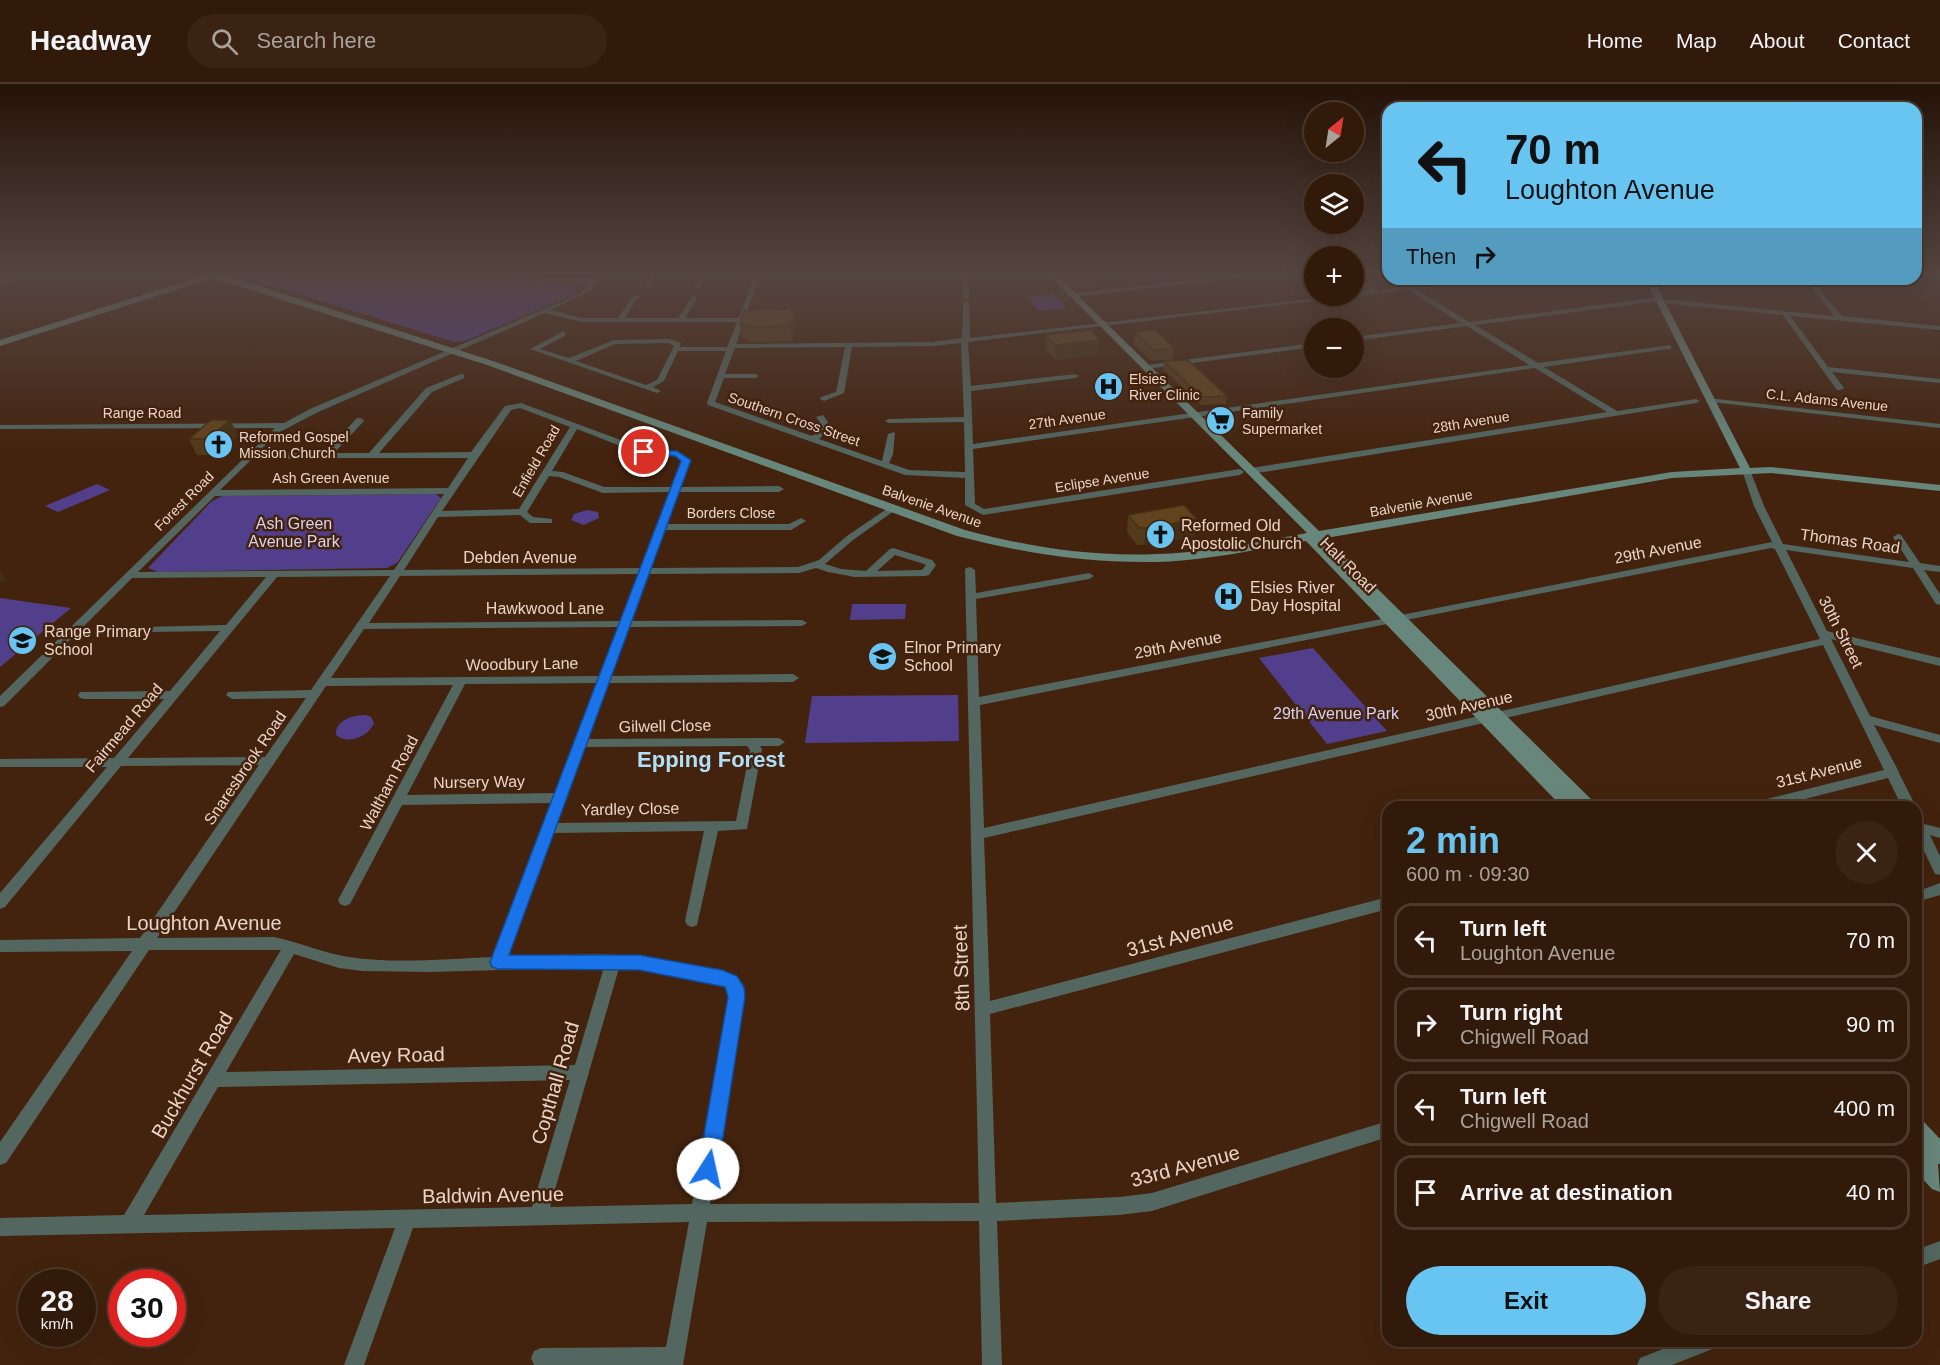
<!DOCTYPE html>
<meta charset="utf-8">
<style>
:root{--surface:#321a0a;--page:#3a2313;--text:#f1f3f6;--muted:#a8a19c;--line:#4d382b;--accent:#68c4f0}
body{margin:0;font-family:Helvetica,sans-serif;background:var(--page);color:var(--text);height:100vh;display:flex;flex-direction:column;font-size:22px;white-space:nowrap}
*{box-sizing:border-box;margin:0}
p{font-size:20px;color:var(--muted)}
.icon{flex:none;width:33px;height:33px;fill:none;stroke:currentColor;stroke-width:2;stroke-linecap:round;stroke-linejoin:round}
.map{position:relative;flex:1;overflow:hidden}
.panel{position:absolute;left:1382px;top:717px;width:540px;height:546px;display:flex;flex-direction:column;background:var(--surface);border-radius:18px;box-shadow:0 6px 24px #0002,0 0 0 2px var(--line)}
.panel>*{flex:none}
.guide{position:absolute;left:1382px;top:18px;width:540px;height:183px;border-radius:18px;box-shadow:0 6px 24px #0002,0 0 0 2px var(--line);background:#68c4f0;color:#111;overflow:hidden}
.needle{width:39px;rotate:30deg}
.fabs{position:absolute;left:1304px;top:18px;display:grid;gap:12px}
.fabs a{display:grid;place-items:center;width:60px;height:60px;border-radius:50%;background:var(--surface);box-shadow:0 6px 24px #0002,0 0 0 2px var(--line);font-size:30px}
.speed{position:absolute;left:18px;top:1185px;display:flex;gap:12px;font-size:30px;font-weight:700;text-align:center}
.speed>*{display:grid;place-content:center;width:78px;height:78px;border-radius:50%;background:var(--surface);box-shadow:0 6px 24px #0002,0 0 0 2px var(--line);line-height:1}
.speed small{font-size:15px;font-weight:400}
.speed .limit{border:9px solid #d22;background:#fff;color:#111}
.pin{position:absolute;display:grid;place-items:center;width:51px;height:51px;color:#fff;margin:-26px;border:3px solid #fff;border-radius:50%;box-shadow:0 2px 6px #0007}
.me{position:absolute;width:66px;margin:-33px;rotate:10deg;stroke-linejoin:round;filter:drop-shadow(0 0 4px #0008)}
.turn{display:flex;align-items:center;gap:21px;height:126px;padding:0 24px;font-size:27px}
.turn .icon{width:78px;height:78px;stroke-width:2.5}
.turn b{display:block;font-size:42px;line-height:51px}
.then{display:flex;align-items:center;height:57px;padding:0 24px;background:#0003;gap:12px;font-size:22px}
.round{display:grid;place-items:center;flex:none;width:63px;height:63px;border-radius:32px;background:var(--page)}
.headline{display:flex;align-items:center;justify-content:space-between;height:102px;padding:0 24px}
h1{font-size:36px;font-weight:700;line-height:45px;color:var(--accent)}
.primary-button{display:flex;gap:12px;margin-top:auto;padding:12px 24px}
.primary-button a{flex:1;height:69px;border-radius:36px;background:var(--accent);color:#111;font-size:24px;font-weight:700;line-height:69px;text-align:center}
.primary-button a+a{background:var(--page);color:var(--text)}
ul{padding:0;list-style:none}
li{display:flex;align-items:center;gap:18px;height:75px;margin:0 12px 9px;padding:0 12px;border:3px solid var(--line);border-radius:18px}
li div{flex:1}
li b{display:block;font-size:22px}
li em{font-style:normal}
header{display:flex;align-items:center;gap:36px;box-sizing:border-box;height:84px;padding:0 30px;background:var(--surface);border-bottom:2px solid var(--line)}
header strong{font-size:28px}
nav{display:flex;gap:33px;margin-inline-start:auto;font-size:21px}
.search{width:420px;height:54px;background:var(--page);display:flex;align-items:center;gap:15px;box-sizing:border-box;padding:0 21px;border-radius:33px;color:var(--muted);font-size:22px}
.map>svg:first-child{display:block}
</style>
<header>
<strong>Headway</strong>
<div class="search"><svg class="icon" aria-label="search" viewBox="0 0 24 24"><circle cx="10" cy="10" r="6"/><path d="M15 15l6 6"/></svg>Search here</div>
<nav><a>Home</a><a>Map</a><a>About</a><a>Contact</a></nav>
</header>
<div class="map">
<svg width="1940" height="1281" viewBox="0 0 1940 1281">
<rect width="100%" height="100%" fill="#43230e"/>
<!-- green -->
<path fill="#523f8c" d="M249 190H539L531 199 582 201 573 211 465 257 455 258 245 194Z
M1054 210 1067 224 1039 227 1026 213Z
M97 400 110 406 58 428 45 422Z
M436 410 441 414 397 479 387 484 158 488 148 484 212 417 222 412Z
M587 426 598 428 599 434 584 441 571 436 574 430Z
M0 514 71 524 0 583Z
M852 520H906L905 535 850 536Z
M1313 564 1387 647 1327 660 1259 574Z
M958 611 959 657 805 659 812 612Z
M366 631 371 633 374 639C368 653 348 661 336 651 335 636 353 631 366 631Z"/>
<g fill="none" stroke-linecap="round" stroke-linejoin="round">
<!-- street -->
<path fill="#536760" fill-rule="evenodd" d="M27 190H36L0 201V197Z
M540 190H546L543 195H594L598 190H604L592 206 551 226 582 234H618L631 214 638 211 641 213 636 216 625 234H678L692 213 694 212 697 214 685 234H739L755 190H761L745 234 750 236 744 238 736 260 933 258 962 254 963 219 966 217 969 219 970 254 1335 212H1353V209L1371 207 1353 196V191L1378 206 1468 195H1487L1416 205 1469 238 1652 214 1834 232 1805 195H1811L1842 232 1940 242V246L1790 232 1828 283 1940 295V299L1832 288 1844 304 1840 306H1837L1783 231 1652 218 1475 241 1538 279 1671 261V265H1668L1544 283 1617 327 1696 315 1700 317 1696 319 1251 390 1247 387 1251 384 1607 328 1535 284 973 365 975 420 984 425 1240 385 1244 388 1240 391 983 431 965 421V394L905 391 708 321 707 319 726 267H678L664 297 653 303 661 307 657 309 530 265 562 248H565V252L540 265 569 274 614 256 670 255 681 259 680 263H727L737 238H582L545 229 316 329 278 349 257 369H324L357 334H360L364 336 363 338 334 369H369L426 304 461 290H464V294L432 308 379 369 471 368 505 322 521 319 645 365 677 367 690 376 680 403 779 402 784 405 779 408H678L667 440H789L801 434 806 437 791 446H665L651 484 798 483 819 476 847 452 891 422 896 425 894 427 853 456 825 480 841 485 866 487 890 465 893 464 932 476 936 481 929 491 925 492 855 493 828 488 816 484 799 489 648 490 631 537 802 536 807 539 802 542 629 543 611 592 793 590 799 594 793 598 608 599 588 655 779 654 785 658 779 662H760L762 665 747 745 718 747 697 841 692 843 687 841 685 837 704 747 553 749 508 872 602 870 669 876 727 888 738 896 745 913 710 1120 979 1119 965 486 966 484 970 483 975 486 976 509 1089 489 1094 492 1089 495 976 515 979 613 1387 534 1392 537 1387 540 980 621 984 744 1820 555 1775 465 1771 464 1401 537 1396 534 1401 531 1772 458 1754 422 1742 386 1746 383 1750 386 1764 422 1783 460 1909 478 1893 453 1898 450 1901 451 1920 479 1940 482V488L1924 486 1940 510V521L1936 520 1913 484 1786 466 1827 547 1940 574V582L1831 555 1870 632 1940 651V659L1874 641 1899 688V689L1916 723H1902L1888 694 1773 723H1748L1750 720 1755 718 1884 686 1823 561 984 754 990 917 1388 813V825L990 930 996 1119 1119 1113 1152 1109 1388 1037V1053L1152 1127 1119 1131 997 1137 1002 1281H982L979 1137 707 1138 683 1281H534L531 1274 534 1267 541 1264 666 1263 689 1138 413 1144 364 1281H344L395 1144 0 1152V1134L124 1131 281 866H149L6 1079 0 1081V1058L132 867 0 868V856L140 854 259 681 121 682 5 823 0 825V809L107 683H0V675L114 674 164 615H84L80 614 78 611 80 608 170 607 220 547 146 548 142 547 141 545 142 543 226 541 266 493 132 494 4 622 0 623V612L275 344 0 345V341L284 339 310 325 579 210 591 199H541L536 195ZM1408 206 1461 239 1353 253V257L1467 242 1529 281 973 360 971 307 1075 294 1079 292 1075 290 971 302 968 258ZM669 259 674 262 657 296 646 301 576 277 615 260ZM961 259 964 333 889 335 885 337 889 339 964 338 965 388 909 386 889 379 893 370 895 348 888 350 882 377 819 355 824 350 828 338 823 331 816 333 820 338 816 349 812 352 715 318 724 294H755L759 292 755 290H725L735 264 845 263 836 308 821 313 820 315 824 317 844 309 852 263 933 262ZM520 324 570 343 519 425 442 427 511 326ZM577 345 641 370 675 372 681 377 671 403H604L563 388 552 387ZM327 374H468L448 404 220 406 252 375ZM549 392 559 393 603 409 669 408 640 484 404 486 438 433 520 431 530 439H552V435L533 433 527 428ZM444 410 394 486 138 488 215 412ZM895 471 924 480 926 481 922 486 877 487ZM638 490 620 537 369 539 400 492ZM390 492 311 606 228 608 226 611 232 615 306 614 265 673 128 674 277 493ZM618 543 599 592 331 594 364 545ZM597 599 555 709 407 711 465 600ZM453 601 338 816 340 820 345 822 350 820 402 721 551 719 493 873C447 875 394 880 349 873 323 869 299 858 274 853L157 854 326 602ZM747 662 750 666 736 737 557 739 585 663ZM294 870 339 884 362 887 430 888 604 883 575 981 226 988ZM619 884 658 887 719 899 727 905 729 913 692 1120 550 1123ZM570 996 532 1123 144 1131 218 1003Z
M651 190H657L651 201 653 203 650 205 645 201Z
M703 190H709L698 205H694L693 204Z
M962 190H968L969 214 966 216 963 214Z
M1243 190H1259L1256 192 1074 213 1071 211 1074 209Z
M1314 259V263L1146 285 1142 283 1146 281Z
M1708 314 1940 340V344L1711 318H1708Z
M1916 732 1921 734 1924 740 1940 744V754L1930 751 1940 772V791L1935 790 1916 750Z
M1940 799V811L1916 818V808Z
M1940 1157V1175L1916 1184V1166Z
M1683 1257H1718L1715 1264 1672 1281H1637L1640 1274Z"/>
<!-- secondary -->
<path fill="#68877c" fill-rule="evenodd" d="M208 190H222L493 277 965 446C1028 463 1092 473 1157 470 1207 469 1258 458 1307 449L1048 190H1056L1319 447 1672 388 1740 384 1645 195H1653L1750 384 1771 383 1940 401V407L1771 389 1672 394 1326 454 1599 723H1581L1579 721 1580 723H1562L1306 457C1257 465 1205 477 1156 478 1085 479 1024 469 957 452L487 281 213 194 0 262V256Z
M1916 1035 1924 1038 1940 1055V1080H1938L1940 1108 1932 1105 1916 1088V1063L1920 1064 1916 1060Z"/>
</g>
<!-- wall -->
<path fill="#533a1a" d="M1073 190H1097L1103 197 1102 204 1080 206 1070 197 1071 191 1074 190Z
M795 230 796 245 792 257 750 258 742 254 740 239Z
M1135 248 1174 264 1173 275 1152 277 1133 260Z
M1046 251 1099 271 1055 276 1046 266Z
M1164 277 1227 312 1226 320 1201 321 1163 285Z
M230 336 238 352 217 371H197L189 355Z
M1128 431 1197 435 1194 453 1144 461H1137L1127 448Z"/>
<!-- shaded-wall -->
<path fill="#443015" d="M1100 192 1099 198 1103 197 1102 204 1080 206V200Z
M795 230 796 245 792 257 790 242Z
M1100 256 1099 271 1055 276V261Z
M230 336 238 352 217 371 208 355Z
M1197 435 1194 453 1144 461 1146 444Z
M0 488 6 496 0 498Z"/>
<!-- building -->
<path fill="#61441e" stroke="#443015" stroke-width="1.5" d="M1080 190H1097L1100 192 1098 193 1103 197 1080 200 1071 191Z
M789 225 795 230 790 242 748 243 740 239 744 227Z
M1090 246 1100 256 1055 261 1046 251Z
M1155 246 1174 264 1153 266 1135 248Z
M1188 276 1227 312 1202 313 1164 277Z
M211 336H230L208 355H189Z
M1184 421 1197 435 1146 444H1139L1128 431Z"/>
<!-- sky -->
<linearGradient id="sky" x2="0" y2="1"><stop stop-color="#251308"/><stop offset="0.51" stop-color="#554541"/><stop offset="1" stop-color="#554541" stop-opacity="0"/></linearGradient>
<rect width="1940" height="369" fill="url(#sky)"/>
<!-- route -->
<path fill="#1a73e8" stroke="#114b97" stroke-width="1.5" d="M644 365 677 367 691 376 509 871H639L722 886 737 892 744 903 745 913 718 1085 715 1092 708 1095 700 1092 698 1085 728 913 725 903 639 886 498 885 492 883 490 878 681 377 675 372 641 370 639 368Z"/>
<!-- icons -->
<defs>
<symbol id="hospital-disc" viewBox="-11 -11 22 22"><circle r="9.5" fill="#68c4f0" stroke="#43230e"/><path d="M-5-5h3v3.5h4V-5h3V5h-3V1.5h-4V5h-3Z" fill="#111"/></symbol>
<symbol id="supermarket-disc" viewBox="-11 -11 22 22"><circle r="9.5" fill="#68c4f0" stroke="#43230e"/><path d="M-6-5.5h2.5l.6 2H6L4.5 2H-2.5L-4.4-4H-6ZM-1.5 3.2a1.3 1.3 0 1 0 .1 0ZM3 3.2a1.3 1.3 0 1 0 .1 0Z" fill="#111"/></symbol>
<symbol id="church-disc" viewBox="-11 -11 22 22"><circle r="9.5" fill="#68c4f0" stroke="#43230e"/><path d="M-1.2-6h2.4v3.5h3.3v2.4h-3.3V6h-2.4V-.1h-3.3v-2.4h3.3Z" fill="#111"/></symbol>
<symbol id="school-disc" viewBox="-11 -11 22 22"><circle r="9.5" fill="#68c4f0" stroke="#43230e"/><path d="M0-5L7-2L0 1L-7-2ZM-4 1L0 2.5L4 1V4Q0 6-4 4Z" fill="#111"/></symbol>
</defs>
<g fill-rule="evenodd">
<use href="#hospital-disc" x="1092" y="286" width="33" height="33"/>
<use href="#supermarket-disc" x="1204" y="320" width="33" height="33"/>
<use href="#church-disc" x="202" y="344" width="33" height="33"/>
<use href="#church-disc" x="1144" y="434" width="33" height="33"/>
<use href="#hospital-disc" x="1212" y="496" width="33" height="33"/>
<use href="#school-disc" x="6" y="540" width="33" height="33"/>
<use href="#school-disc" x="866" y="556" width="33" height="33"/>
</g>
<g text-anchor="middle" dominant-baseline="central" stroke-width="5" stroke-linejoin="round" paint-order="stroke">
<!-- far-poi labels -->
<g font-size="14" fill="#ead4c8" stroke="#43230e" text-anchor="start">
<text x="1129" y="295">Elsies<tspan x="1129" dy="16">River Clinic</tspan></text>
<text x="1242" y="329">Family<tspan x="1242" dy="16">Supermarket</tspan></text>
<text x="239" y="353">Reformed Gospel<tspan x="239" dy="16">Mission Church</tspan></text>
</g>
<!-- far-street labels -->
<g font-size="14" fill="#ead4c8" stroke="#43230e">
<text transform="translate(1827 316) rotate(6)">C.L. Adams Avenue</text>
<text x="142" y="329">Range Road</text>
<text transform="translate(794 335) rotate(19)">Southern Cross Street</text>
<text transform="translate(1067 335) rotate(-8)">27th Avenue</text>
<text transform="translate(1471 338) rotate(-9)">28th Avenue</text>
<text transform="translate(536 377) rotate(-60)">Enfield Road</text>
<text x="331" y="394">Ash Green Avenue</text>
<text transform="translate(1102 396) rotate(-9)">Eclipse Avenue</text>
<text transform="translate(184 417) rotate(-45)">Forest Road</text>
<text transform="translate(1421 419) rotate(-10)">Balvenie Avenue</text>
<text transform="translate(932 422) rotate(19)">Balvenie Avenue</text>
<text x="731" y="429">Borders Close</text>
</g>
<!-- park labels -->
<g font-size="16" fill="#d6d2ef" stroke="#43230e">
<text x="294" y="439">Ash Green<tspan x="294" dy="18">Avenue Park</tspan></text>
<text x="1336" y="629">29th Avenue Park</text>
</g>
<!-- poi labels -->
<g font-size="16" fill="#ead4c8" stroke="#43230e" text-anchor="start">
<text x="1181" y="441">Reformed Old<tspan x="1181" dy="18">Apostolic Church</tspan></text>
<text x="1250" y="503">Elsies River<tspan x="1250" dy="18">Day Hospital</tspan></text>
<text x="44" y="547">Range Primary<tspan x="44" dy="18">School</tspan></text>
<text x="904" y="563">Elnor Primary<tspan x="904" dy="18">School</tspan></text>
</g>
<!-- street labels -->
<g font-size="16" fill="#ead4c8" stroke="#43230e">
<text transform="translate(1850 457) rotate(8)">Thomas Road</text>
<text transform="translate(1658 466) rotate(-11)">29th Avenue</text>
<text x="520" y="473">Debden Avenue</text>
<text transform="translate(1348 481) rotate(45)">Halt Road</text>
<text x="545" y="524">Hawkwood Lane</text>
<text transform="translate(1841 548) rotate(63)">30th Street</text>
<text transform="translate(1178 561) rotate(-11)">29th Avenue</text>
<text transform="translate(522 580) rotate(-1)">Woodbury Lane</text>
<text transform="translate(1469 622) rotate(-13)">30th Avenue</text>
<text transform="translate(665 642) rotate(-1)">Gilwell Close</text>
<text transform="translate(124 644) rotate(-50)">Fairmead Road</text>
<text transform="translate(245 684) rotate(-56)">Snaresbrook Road</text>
<text transform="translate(1819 688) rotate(-14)">31st Avenue</text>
<text transform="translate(479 698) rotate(-1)">Nursery Way</text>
<text transform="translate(389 699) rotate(-62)">Waltham Road</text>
<text transform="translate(630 725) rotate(-1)">Yardley Close</text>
</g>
<!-- near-street labels -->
<g font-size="20" fill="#ead4c8" stroke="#43230e">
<text x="204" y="839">Loughton Avenue</text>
<text transform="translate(1180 852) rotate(-15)">31st Avenue</text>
<text transform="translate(961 884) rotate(-92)">8th Street</text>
<text transform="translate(396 971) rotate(-1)">Avey Road</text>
<text transform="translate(192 991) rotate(-60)">Buckhurst Road</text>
<text transform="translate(555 999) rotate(-74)">Copthall Road</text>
<text transform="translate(1185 1082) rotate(-15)">33rd Avenue</text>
<text transform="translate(493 1111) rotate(-1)">Baldwin Avenue</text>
</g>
<!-- district labels -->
<g font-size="22" font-weight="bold" fill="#b0dff8" stroke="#43230e">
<text x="711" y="675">Epping Forest</text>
</g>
</g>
</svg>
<div class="fabs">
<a><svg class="needle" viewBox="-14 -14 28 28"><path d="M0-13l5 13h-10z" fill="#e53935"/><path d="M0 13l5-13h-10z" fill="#a8a19c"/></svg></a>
<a><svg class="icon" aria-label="layers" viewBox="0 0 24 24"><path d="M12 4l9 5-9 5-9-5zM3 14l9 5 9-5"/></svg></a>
<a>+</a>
<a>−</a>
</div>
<div class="speed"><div>28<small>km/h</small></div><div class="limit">30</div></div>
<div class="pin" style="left:644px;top:368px;background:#d93025"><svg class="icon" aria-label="arrive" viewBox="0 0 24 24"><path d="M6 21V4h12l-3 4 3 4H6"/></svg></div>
<svg class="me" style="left:708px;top:1085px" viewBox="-20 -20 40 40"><circle r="19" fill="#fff"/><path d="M0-13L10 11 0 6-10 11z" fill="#1a73e8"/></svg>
<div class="guide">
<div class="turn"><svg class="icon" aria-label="left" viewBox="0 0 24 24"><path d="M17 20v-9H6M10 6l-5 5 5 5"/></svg><div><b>70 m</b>Loughton Avenue</div></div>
<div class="then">Then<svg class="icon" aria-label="right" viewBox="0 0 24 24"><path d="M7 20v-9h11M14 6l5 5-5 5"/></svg></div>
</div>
<section class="panel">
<div class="headline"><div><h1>2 min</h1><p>600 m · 09:30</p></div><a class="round"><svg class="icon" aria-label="close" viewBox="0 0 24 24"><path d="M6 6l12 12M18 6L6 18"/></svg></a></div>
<ul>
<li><svg class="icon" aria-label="left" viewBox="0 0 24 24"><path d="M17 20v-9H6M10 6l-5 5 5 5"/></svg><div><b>Turn left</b><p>Loughton Avenue</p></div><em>70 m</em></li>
<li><svg class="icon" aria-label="right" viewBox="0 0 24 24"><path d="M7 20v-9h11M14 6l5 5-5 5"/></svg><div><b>Turn right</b><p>Chigwell Road</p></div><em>90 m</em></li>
<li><svg class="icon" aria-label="left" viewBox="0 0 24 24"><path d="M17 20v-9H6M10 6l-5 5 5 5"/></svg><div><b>Turn left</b><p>Chigwell Road</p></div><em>400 m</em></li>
<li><svg class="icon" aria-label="arrive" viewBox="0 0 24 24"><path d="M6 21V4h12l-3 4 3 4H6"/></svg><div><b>Arrive at destination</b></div><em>40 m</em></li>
</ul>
<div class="primary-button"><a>Exit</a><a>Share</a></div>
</section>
</div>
